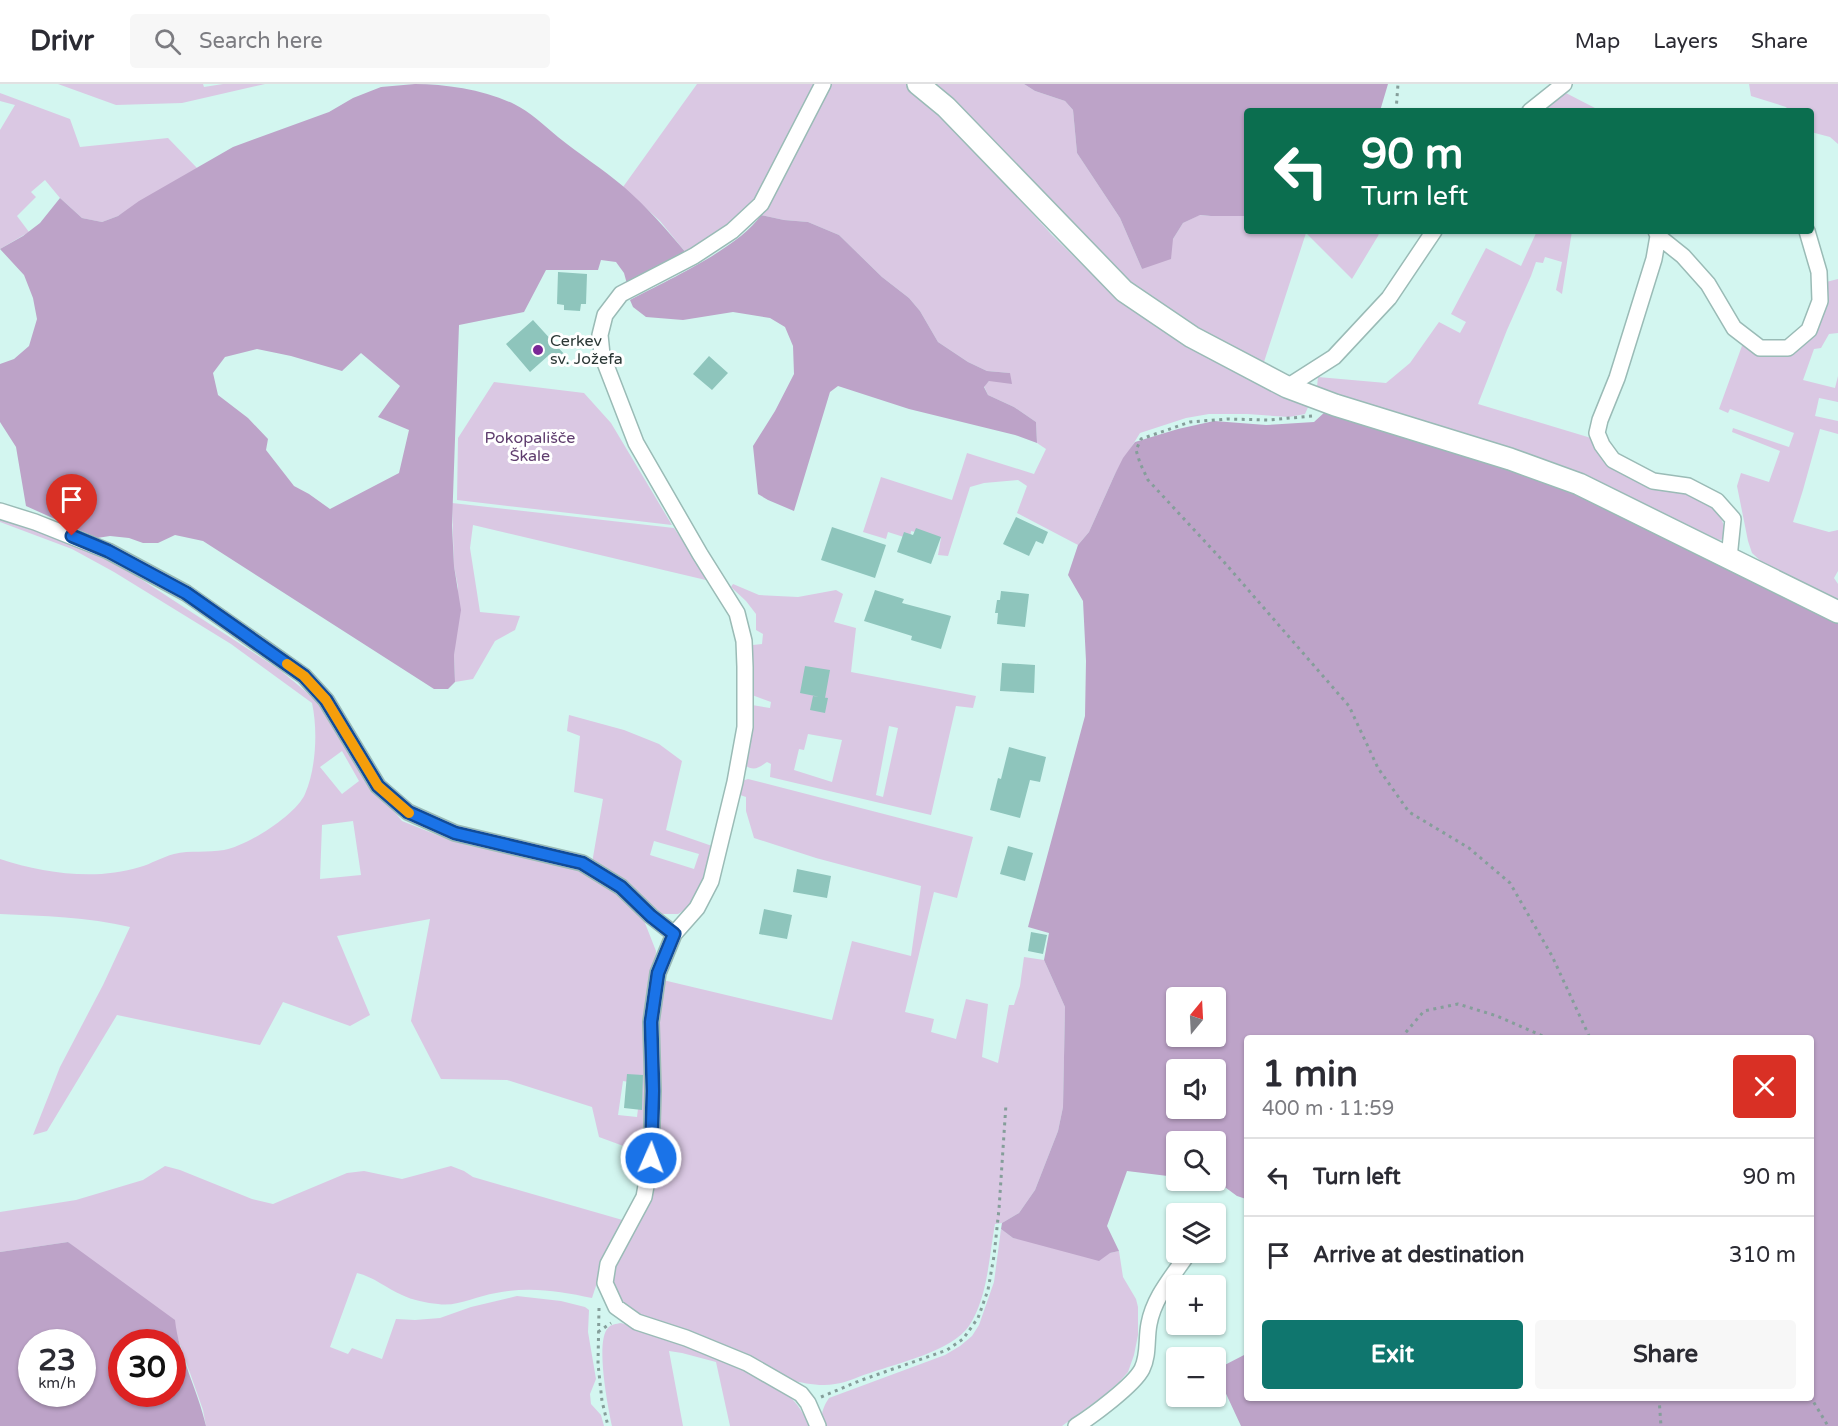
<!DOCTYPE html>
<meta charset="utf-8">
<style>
:root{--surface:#fff;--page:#f7f7f7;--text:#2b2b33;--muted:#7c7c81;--line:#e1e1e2;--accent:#0f766e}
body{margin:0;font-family:"Varela Round",sans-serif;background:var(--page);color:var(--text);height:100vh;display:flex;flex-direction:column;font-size:22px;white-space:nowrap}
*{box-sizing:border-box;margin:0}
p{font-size:20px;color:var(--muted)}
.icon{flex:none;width:33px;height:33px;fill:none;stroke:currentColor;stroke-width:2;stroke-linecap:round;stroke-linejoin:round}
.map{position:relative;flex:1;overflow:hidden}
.side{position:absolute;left:1244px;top:951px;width:570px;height:366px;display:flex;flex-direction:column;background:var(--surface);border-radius:6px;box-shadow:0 2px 4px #0004}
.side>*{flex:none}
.hud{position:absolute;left:1244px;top:24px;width:570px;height:126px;border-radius:6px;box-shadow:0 2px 4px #0004;background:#0b6e4f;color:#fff;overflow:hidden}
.needle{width:39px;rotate:18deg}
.tools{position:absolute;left:1166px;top:903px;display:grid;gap:12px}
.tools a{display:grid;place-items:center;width:60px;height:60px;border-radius:6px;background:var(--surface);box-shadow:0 2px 4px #0004;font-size:30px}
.speed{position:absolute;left:18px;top:1245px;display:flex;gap:12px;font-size:30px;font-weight:700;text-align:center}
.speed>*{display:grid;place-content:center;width:78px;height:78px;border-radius:50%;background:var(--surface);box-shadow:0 2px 4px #0004;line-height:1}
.speed small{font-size:15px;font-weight:400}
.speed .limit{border:9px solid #d22;background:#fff;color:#111}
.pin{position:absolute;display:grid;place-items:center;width:51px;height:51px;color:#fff;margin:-62px -26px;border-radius:50% 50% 50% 0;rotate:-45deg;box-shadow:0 0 6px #0007}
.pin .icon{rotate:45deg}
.me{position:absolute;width:66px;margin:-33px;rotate:2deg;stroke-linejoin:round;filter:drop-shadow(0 0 4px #0008)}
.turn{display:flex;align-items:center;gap:21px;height:126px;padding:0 18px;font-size:27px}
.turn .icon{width:78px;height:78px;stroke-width:2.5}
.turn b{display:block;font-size:42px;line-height:51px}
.round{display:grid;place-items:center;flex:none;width:63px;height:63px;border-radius:6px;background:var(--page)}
.headline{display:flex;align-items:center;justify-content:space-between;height:102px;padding:0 18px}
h1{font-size:36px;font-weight:800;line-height:45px}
.action{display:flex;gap:12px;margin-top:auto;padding:12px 18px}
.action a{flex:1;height:69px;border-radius:6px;background:var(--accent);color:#fff;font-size:24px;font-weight:800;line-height:69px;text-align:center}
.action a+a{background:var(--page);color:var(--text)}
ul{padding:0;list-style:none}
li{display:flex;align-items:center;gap:18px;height:78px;padding:0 18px;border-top:2px solid var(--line)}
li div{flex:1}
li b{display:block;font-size:22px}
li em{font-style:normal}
header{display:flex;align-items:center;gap:36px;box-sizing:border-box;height:84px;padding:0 30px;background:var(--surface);border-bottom:2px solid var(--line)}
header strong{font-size:28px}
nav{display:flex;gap:33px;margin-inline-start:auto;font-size:21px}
.search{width:420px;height:54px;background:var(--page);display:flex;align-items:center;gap:15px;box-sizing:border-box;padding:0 21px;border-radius:6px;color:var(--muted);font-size:22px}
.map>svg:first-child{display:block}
</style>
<header>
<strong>Drivr</strong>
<div class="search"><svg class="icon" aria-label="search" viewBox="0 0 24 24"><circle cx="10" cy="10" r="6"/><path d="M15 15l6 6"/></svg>Search here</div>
<nav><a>Map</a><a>Layers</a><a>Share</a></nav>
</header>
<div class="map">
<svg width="1838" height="1342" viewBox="0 0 1838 1342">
<rect width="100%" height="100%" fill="#d3f6f0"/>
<!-- green -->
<path fill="#dac8e3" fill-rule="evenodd" d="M58 0H203L204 3 223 0H265L182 19 116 21Z
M697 0H816L771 91 745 132 687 170 660 137 623 103Z
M831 0H907L935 23 1052 151 1100 198 1151 238 1174 254 1309 321 1305 330 1289 333 1247 330H1209L1186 334 1140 349 1115 390 1089 448 1078 461 1017 429 1027 402 1018 396 984 399 970 403 948 472 938 471 941 454 911 447 910 455 888 448 886 455 863 448 881 393 952 416 967 369 1034 390 1046 365 1037 359 1036 338 1014 323 988 311 984 302 989 297 1010 289 987 287 968 278 938 258 920 227 909 214 882 193 839 151 808 138 784 136 761 131 780 102Z
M931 0H1024L1035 7 1065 17 1073 26 1077 69 1120 134 1142 185 1173 155 1183 139 1199 131 1211 132H1246V147H1380L1378 152 1352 195 1306 149 1263 281 1209 253 1116 191Z
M1749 0H1838V60L1830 53 1811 48 1810 27H1789L1786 23 1751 12Z
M1562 7 1595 24 1594 27H1536Z
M0 9 70 35 80 63 168 54 197 84 118 132 102 138 82 134 60 114 45 96 31 108 36 113 17 132 29 148 0 165V46L15 21 0 17Z
M1537 147H1572L1562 210 1556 206 1562 178 1545 173 1543 179 1536 178 1531 192 1507 246 1478 320 1591 354 1599 371 1630 395 1651 402 1687 409 1707 418 1721 434 1726 447 1725 455 1719 456 1583 393 1317 303 1318 293 1386 299 1410 279 1439 238 1460 249 1466 238 1451 230 1486 164 1521 182Z
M1838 195V249L1829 250 1821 264 1814 265 1803 296 1835 304 1838 292V318L1819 314 1815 332 1838 337V350L1820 345 1803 406 1793 438 1829 448 1838 446V487L1834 494 1838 500V516L1763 479 1752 469 1748 457 1737 402 1741 389 1769 398 1780 367 1732 348 1733 344 1789 363 1794 349 1730 325 1728 329 1719 325 1743 259 1806 257 1826 198Z
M494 298 584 309 611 339 672 441 457 416 458 354Z
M452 419 674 444 710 497 473 441 470 464 480 528 520 532 515 546 495 557 473 595 455 598 454 571 458 503 454 482Z
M0 433C44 447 87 464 127 486L280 586 304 606 318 619 378 712 390 722 402 737 442 753 470 762 543 774 578 785 601 797 619 811 643 834 656 867 645 1070 599 1053 592 1023 507 996 441 995 411 937 430 835 337 852 370 931 350 942 283 918 260 961 117 931 47 1047 33 1051 60 983 103 901 130 843C88 833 43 832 0 830V775C43 789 95 797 140 783 151 780 162 773 174 770 190 766 208 769 224 766 247 762 296 731 305 710 316 685 318 646 312 619L231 560 114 488 72 465 0 438ZM342 667 359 697 342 710 320 683ZM353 737 361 791 320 795 322 741ZM623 997 641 1000 637 1033 618 1031Z
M733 500 759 511 798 513 836 506 843 510 834 538 856 544 851 588 976 612 973 624 956 622 931 731 770 693 771 680 767 678C757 685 754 687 744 681L752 621 770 624 771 618 752 611 751 568 753 561 762 560 763 550 756 546V530L746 517 731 503ZM889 642 898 644 883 713 876 711ZM808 650 842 656 832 698 794 686 799 665 804 666Z
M569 631 624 646 659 660 682 677 666 746 715 763 699 807 689 823 678 830H662L592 779 603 715 574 708 580 652 567 647ZM654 757 699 770 694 785 650 771Z
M748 695 973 753 957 814 934 808 905 928 934 935 931 948 956 955 966 915 988 920 982 973 998 979 1009 921H1014L1020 902 1024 873 1044 876 1065 923 1063 1023 1058 1047 1035 1106 1019 1129 1002 1139 995 1140C989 1172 988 1213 969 1242 952 1267 898 1279 870 1289 859 1292 847 1299 835 1300 821 1303 803 1299 790 1296L647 1235 625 1222 615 1208 611 1196 613 1183 629 1151 644 1130 651 1110 656 1047 659 912 663 896 832 936 852 857 911 872 921 802 816 774 754 754 746 727V713L737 710 742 697Z
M165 1082 180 1086 252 1115 273 1120 347 1089 364 1087 402 1095 451 1082 464 1087 473 1093 626 1137 608 1165 592 1214C560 1207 529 1202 496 1209 476 1212 458 1223 438 1220 427 1219 412 1216 402 1211 386 1204 374 1193 357 1189L330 1263 348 1270 352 1264 382 1275 396 1235 415 1236 440 1234 471 1223 517 1212 561 1217 585 1223 589 1226 588 1248 596 1295 590 1310 591 1320 601 1331 604 1342H206L203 1326 177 1252 68 1158 0 1168V1128L76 1116 143 1096Z
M1001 1145 1013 1154 1110 1169 1119 1167 1123 1193 1136 1215 1138 1223V1251L1134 1271 1128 1288 1119 1298 1103 1312 1062 1342H823C820 1331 823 1323 829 1314L945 1271 960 1262 972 1252 979 1241 994 1198Z
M621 1239C673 1256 754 1276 792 1315 800 1323 805 1333 810 1342H730L716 1278 682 1269 669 1267 683 1342H612C608 1324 595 1257 608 1244 611 1240 616 1240 621 1239Z"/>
<!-- forest -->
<path fill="#bda3c8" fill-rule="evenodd" d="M415 0C446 0 485 6 514 20 530 28 544 41 558 53 579 70 603 85 624 103 647 123 667 146 687 170L627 200 624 189 616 178 601 176 598 186H546L524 228 459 241 452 441 454 482 461 526 454 571 455 598 448 605H434L203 457 175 451 158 459H143L129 454 110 452 97 454 26 422 16 363 0 338V280L14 275 29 262 37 235 33 214 24 191 0 165 23 152 40 139 60 114 82 134 102 138 118 132 139 117 233 63 329 28 353 14 381 3ZM257 265 291 272 342 287 361 269 400 302 378 333 409 346 399 389 330 425 309 410 294 402 266 366 268 355 248 334 218 311 213 289 225 273Z
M1024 0H1388L1380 27H1246V132H1211L1200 131 1183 139 1173 155 1171 175 1142 185 1120 134 1077 69 1073 26 1065 17 1035 7Z
M761 131 784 136 808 138 839 151 882 193 909 214 920 227 938 258 968 278 987 287 1010 289 1012 300 989 297 984 303 988 311 1014 323 1036 338 1037 359 1015 351 909 325 838 302 830 308 794 427 768 416 758 410 753 362 775 327 794 290 793 262 785 243 770 234 733 228 683 236 646 233 633 223 630 216C666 197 739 164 761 131Z
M1326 327 1468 368 1566 405 1838 536V1342H1241L1215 1286 1246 1270V1314H1810V954H1246V1115L1237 1112 1218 1098 1204 1097 1215 1096V1058H1176V1093L1127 1087 1107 1142 1119 1167 1110 1169 1099 1177 1013 1154 1001 1145 1002 1139 1019 1129 1035 1106 1058 1047 1063 1023 1065 923 1044 876 1049 849 1028 843 1085 632 1086 577 1083 517 1068 491 1078 461 1089 448 1115 390 1123 374 1135 358 1178 345 1214 337 1266 341 1314 338ZM1176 914H1215V952H1176ZM1176 986H1215V1024H1176Z
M68 1158 175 1236C179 1273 198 1306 206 1342H0V1168ZM32 1258H82V1310H32ZM172 1258V1310H122V1258Z"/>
<!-- building -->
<path fill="#8ec5bc" d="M558 188 587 190 586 220H581L580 227 564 226V221L557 220Z
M533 236 565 271H549L530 288 506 260Z
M709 272 728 289 712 306 693 290Z
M1016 433 1048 448 1043 460 1036 457 1029 472 1003 460Z
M832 443 886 461 875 494 821 476Z
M916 444 941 453 931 480 897 468 904 448 913 451Z
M875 506 904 515 902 519 951 532 941 565 911 556 912 552 864 537Z
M1001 507 1029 510 1025 543 997 540 998 529H995L997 516H1000Z
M1002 579 1035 581 1034 609 1000 607Z
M805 582 830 586 825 614 800 609Z
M813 612 828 614 825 629 810 626Z
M1009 663 1046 673 1040 698 1030 696 1020 734 990 726 998 694 1001 695Z
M1008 762 1033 769 1025 797 1000 790Z
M797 785 831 792 827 814 793 808Z
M764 825 792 831 787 855 759 850Z
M1031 848 1047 851 1043 870 1028 867Z
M627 990 643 991 642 1026 624 1024Z"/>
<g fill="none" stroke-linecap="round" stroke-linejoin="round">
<defs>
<path id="street" d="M1530 27 1564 0
M1656 147 1658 152 1654 175 1617 294 1600 336 1597 349 1602 361 1613 376 1653 397 1688 402 1717 417 1733 435 1729 474
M1658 152 1683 172 1708 200 1734 244 1760 264H1788L1809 246 1820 217 1819 188 1807 147
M1287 303 1334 273 1389 214 1434 147
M0 427 35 438 108 467 186 509 304 592 326 616 378 702 408 728 455 749 582 779 621 803 651 832 674 850
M818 1342 808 1319 801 1310 747 1279 686 1254 637 1238 616 1223 605 1199 608 1180 644 1113 651 1074 653 1007 651 938 658 889 674 850 697 824 711 797 735 698 745 643V583L744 557 737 529 700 470 636 359 602 271 600 251 605 231 621 210 694 172 732 147 761 120 823 0
M1076 1342C1092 1332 1134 1301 1142 1285 1149 1271 1146 1255 1149 1240 1154 1212 1174 1191 1189 1168"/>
<path id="secondary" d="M918 0 946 23 1124 207 1192 253 1287 303 1335 321 1510 375 1579 400 1838 528"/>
</defs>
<!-- street casing -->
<use href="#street" stroke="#9abbb6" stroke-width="18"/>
<!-- secondary casing -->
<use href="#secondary" stroke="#9abbb6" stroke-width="24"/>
<!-- path -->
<path stroke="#859e9a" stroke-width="3" stroke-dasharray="3 4.5" stroke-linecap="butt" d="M1396 27 1398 0
M1312 332 1269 336 1227 335 1190 338 1141 355 1136 366 1140 379 1148 396 1224 478 1349 622 1378 684 1409 728 1469 764 1510 799 1552 872 1590 954
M1401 954 1424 927 1458 920 1497 932 1547 954
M599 1224 598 1280 602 1317 608 1342
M598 1248 611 1239
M1810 1312 1828 1342
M821 1313 859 1297 947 1266 963 1255 978 1234 988 1206 994 1172 999 1125 1006 1020
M1659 1314 1661 1342"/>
<!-- street -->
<use href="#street" stroke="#fff" stroke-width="15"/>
<!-- secondary -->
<use href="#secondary" stroke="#fff" stroke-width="21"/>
</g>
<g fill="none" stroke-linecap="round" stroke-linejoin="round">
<defs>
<path id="route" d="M72 452 108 467 186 509 304 592 326 616 378 702 408 728 455 749 582 779 621 803 651 832 674 850 658 889 651 938 653 1007 651 1074"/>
</defs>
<!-- route casing -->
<use href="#route" stroke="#114b97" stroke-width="15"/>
<!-- route -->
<use href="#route" stroke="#1a73e8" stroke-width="10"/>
<!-- slow -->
<path stroke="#f59e0b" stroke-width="10" d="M287 580 304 592 326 616 378 702 409 729"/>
</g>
<!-- markers -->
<circle fill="#7a2797" stroke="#fff" stroke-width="2" cx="538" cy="266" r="6"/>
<g text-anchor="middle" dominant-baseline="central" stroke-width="6" stroke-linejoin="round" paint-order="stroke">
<!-- poi labels -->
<g font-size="16" fill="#2b3836" stroke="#fff" text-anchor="start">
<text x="550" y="257">Cerkev<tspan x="550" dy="18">sv. Jožefa</tspan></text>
</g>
<!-- park labels -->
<g font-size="16" fill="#5f3d6e" stroke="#fff">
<text x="530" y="354">Pokopališče<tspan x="530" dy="18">Škale</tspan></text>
</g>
</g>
</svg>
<div class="tools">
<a><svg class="needle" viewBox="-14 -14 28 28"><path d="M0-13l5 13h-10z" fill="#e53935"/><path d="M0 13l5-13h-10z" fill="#7c7c81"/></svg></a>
<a><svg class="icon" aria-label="sound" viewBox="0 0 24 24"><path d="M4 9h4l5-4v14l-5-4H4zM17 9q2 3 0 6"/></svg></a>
<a><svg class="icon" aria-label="search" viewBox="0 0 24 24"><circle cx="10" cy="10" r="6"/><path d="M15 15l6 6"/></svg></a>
<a><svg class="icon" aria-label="layers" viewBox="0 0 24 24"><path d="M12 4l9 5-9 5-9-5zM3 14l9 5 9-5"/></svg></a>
<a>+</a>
<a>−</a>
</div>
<div class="speed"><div>23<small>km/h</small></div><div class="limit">30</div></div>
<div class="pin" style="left:72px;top:452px;background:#d93025"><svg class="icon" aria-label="arrive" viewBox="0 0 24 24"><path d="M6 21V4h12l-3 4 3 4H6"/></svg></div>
<svg class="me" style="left:651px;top:1074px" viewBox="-20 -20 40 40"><circle r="17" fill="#1a73e8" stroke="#fff" stroke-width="3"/><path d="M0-11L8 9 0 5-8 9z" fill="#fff"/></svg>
<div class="hud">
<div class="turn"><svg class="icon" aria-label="left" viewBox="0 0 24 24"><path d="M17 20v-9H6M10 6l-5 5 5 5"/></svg><div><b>90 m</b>Turn left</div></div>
</div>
<section class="side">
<div class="headline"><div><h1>1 min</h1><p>400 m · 11:59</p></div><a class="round" style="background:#d93025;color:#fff"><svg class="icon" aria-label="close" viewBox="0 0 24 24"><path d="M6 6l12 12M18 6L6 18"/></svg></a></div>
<ul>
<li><svg class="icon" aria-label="left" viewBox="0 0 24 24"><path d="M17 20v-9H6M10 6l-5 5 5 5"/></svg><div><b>Turn left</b></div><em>90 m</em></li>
<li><svg class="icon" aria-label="arrive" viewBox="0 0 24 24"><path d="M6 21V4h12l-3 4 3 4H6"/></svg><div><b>Arrive at destination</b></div><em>310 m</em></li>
</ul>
<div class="action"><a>Exit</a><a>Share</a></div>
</section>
</div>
